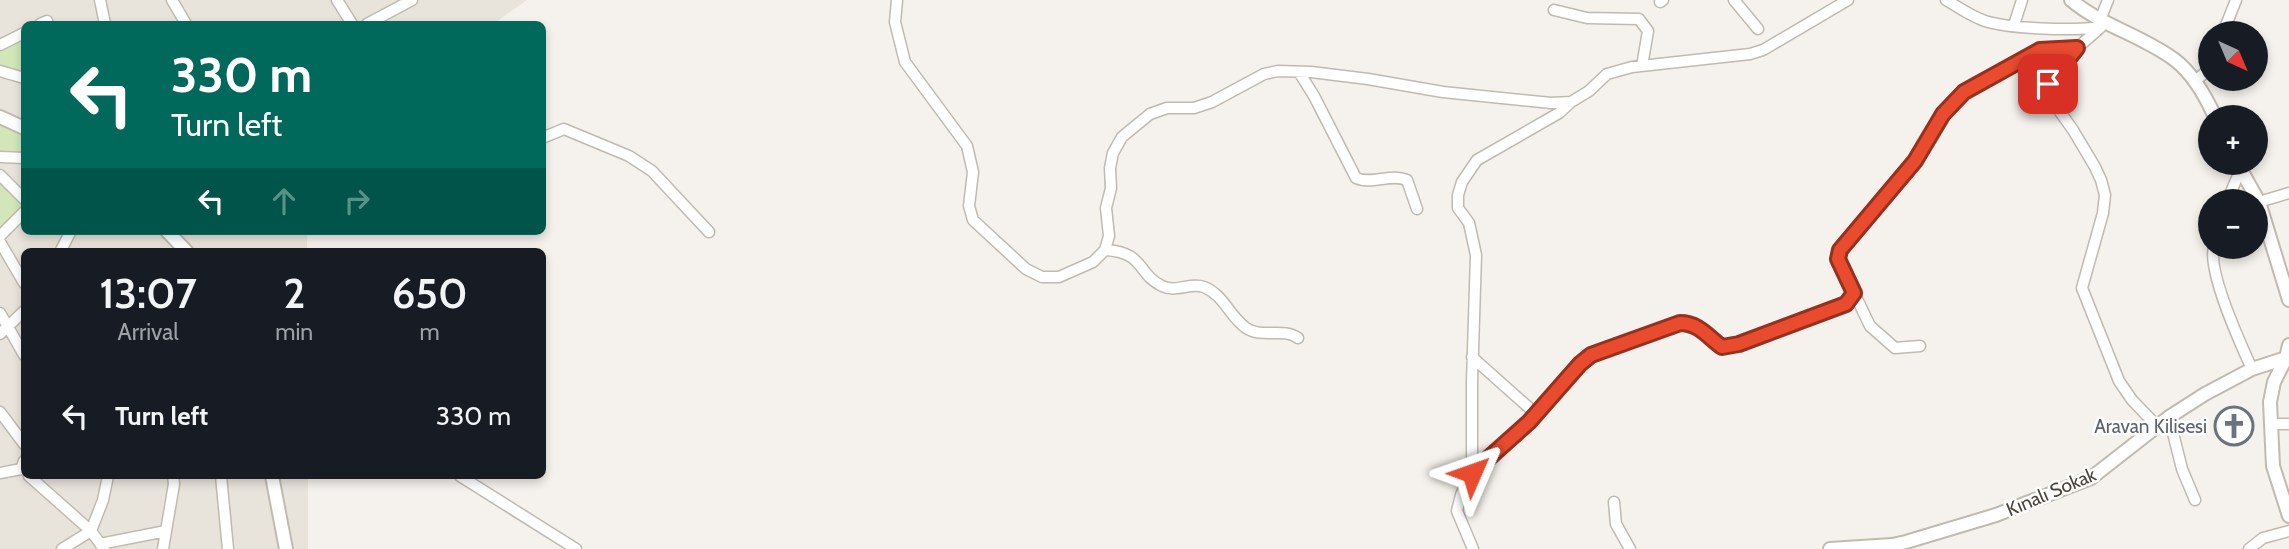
<!DOCTYPE html>
<meta charset="utf-8">
<style>
:root{--surface:#171b24;--page:#20242c;--text:#f1f3f6;--muted:#9ea1a6}
body{margin:0;font-family:Cabin,sans-serif;background:var(--page);color:var(--text);height:100vh;display:flex;flex-direction:column;font-size:26px;white-space:nowrap}
*{box-sizing:border-box;margin:0}
p{font-size:23px;color:var(--muted)}
.icon{flex:none;width:38px;height:38px;fill:none;stroke:currentColor;stroke-width:2;stroke-linecap:round;stroke-linejoin:round}
.map{position:relative;flex:1;overflow:hidden}
.sheet{position:absolute;left:21px;top:248px;width:525px;height:231px;display:flex;flex-direction:column;background:var(--surface);border-radius:10px;box-shadow:0 4px 10px #0003}
.sheet>*{flex:none}
.top-card{position:absolute;left:21px;top:21px;width:525px;height:214px;border-radius:10px;box-shadow:0 4px 10px #0003;background:#00695c;color:#fff;overflow:hidden}
.needle{width:46px;rotate:136deg}
.fabs{position:absolute;left:2198px;top:21px;display:grid;gap:14px}
.fabs a{display:grid;place-items:center;width:70px;height:70px;border-radius:50%;background:var(--surface);box-shadow:0 4px 10px #0003;font-size:35px}
.pin{position:absolute;display:grid;place-items:center;width:60px;height:60px;color:#fff;margin:-30px;border-radius:14px;box-shadow:0 4px 10px #0006}
.me{position:absolute;width:77px;margin:-38px;rotate:47deg;stroke-linejoin:round;filter:drop-shadow(0 0 5px #0008)}
.turn{display:flex;align-items:center;gap:24px;height:147px;padding:0 35px;font-size:32px}
.turn .icon{width:91px;height:91px;stroke-width:2.5}
.turn b{display:block;font-size:49px;line-height:60px}
.lanes{display:flex;align-items:center;height:66px;padding:0 35px;background:#0003;justify-content:center;gap:35px;direction:ltr}
.lanes .off{opacity:.35}
.eta{display:flex;justify-content:space-evenly;align-items:center;height:119px;text-align:center}
.eta b{font-size:42px;font-weight:600;line-height:49px}
ul{padding:0;list-style:none}
li{display:flex;align-items:center;gap:21px;height:98px;padding:0 35px}
li div{flex:1}
li b{display:block;font-size:26px}
li em{font-style:normal}
.map>svg:first-child{display:block}
</style>
<div class="map">
<svg width="2289" height="549" viewBox="0 0 2289 549">
<rect width="100%" height="100%" fill="#f5f2ed"/>
<!-- residential -->
<path fill="#e9e4db" d="M0 0H527L493 24H24V231H307V252H24V476H308V549H0Z"/>
<!-- green -->
<path fill="#d2e6b9" d="M24 36V77L0 66V48Z
M0 125 24 137V153L0 152Z
M0 182 24 207 1 229 0 227Z"/>
<g fill="none" stroke-linecap="round" stroke-linejoin="round">
<defs>
<path id="minor" d="M100 0 105 24
M172 0 186 24
M337 0 352 24
M897 0 895 22 905 62 967 146 973 172 969 206 973 220 1026 269 1042 277H1059L1093 262 1105 250 1109 236 1106 208 1111 188 1110 168 1113 153 1122 137 1150 114 1167 108H1194L1212 102 1264 74 1278 71 1311 72 1368 79 1443 92 1551 103 1571 102 1589 91 1607 74 1632 67 1750 54 1763 50 1848 0
M1734 0 1758 29
M1946 0C1958 7 1972 17 1985 21 2011 29 2073 31 2101 27
M1660 2 1663 0
M1554 10 1587 18 1639 19 1648 31 1642 66
M2100 20 2108 0
M40 24 47 21 48 24
M367 24 412 0
M2014 25 2022 0
M2101 27 2077 48 2048 84V95L2073 130 2095 167 2101 180 2105 195 2103 213 2082 288 2119 381 2132 400 2157 426
M2223 33 2236 0
M0 45 24 33
M0 71 24 78
M1299 72 1314 96 1356 178C1372 185 1391 173 1407 180L1417 209
M2195 81 2207 71 2210 63
M542 138 564 129 629 156 652 171 709 232
M0 157 24 158
M0 175 24 199
M2227 201 2240 171
M2259 202 2289 193
M0 236 24 212
M0 242 24 283
M2214 247C2207 271 2241 345 2252 369
M1105 250C1145 252 1137 274 1162 286 1176 293 1190 282 1204 287 1224 295 1229 316 1246 328 1262 339 1283 327 1298 338
M60 252 71 231
M0 313 24 355
M0 334 24 311
M1920 346 1895 348 1870 326 1838 259 1840 250 1915 161 1943 114 1964 92 2040 50 2077 48
M1472 357 1536 414
M0 412 24 444
M2169 417 2182 469 2195 500
M2272 424H2289
M0 473 21 469 24 461
M1472 473V381L1476 255 1469 223 1458 208V195L1462 182 1477 160 1559 113 1571 102
M29 476 91 531 104 549
M221 476 228 549
M460 476 576 549
M1614 502 1616 524 1630 549
M166 531 174 484 173 476
M100 544 166 531 163 549
M62 549 91 531 103 500 108 476
M1473 549 1457 511 1461 495 1472 473 1529 422 1580 364 1591 355 1680 323 1698 327 1722 347 1739 344 1846 304 1854 293
M2249 549 2263 538 2289 531"/>
<path id="tertiary" d="M2071 0C2102 26 2143 36 2175 60 2193 74 2206 97 2215 117
M0 117 24 128
M2237 163 2259 202 2289 300
M167 231 187 252
M2289 345 2286 358 2274 382 2270 402 2273 466 2289 516
M272 476 286 549
M1830 549 1892 545 1906 542 1996 515 2091 478 2169 417 2205 394 2252 369 2286 358"/>
</defs>
<!-- minor casing -->
<use href="#minor" stroke="#c0bab0" stroke-width="13"/>
<!-- tertiary casing -->
<use href="#tertiary" stroke="#c0bab0" stroke-width="16"/>
<!-- minor -->
<use href="#minor" stroke="#fff" stroke-width="10"/>
<!-- tertiary -->
<use href="#tertiary" stroke="#fff" stroke-width="12"/>
</g>
<g fill="none" stroke-linecap="round" stroke-linejoin="round">
<defs>
<path id="route" d="M1472 473 1529 422 1580 364 1591 355 1680 323C1699 323 1708 337 1722 347L1739 344 1846 304 1854 293 1838 259 1840 250 1915 161 1943 114 1964 92 2040 50 2077 48 2048 84"/>
</defs>
<!-- route casing -->
<use href="#route" stroke="#97311f" stroke-width="18"/>
<!-- route -->
<use href="#route" stroke="#e94b2f" stroke-width="12"/>
</g>
<!-- icons -->
<defs>
<symbol id="church-ring" viewBox="-11 -11 22 22"><circle r="9.5" fill="#fff" stroke="#6b7280" stroke-width="1.5"/><path d="M-1.2-6h2.4v3.5h3.3v2.4h-3.3V6h-2.4V-.1h-3.3v-2.4h3.3Z" fill="#6b7280"/></symbol>
</defs>
<g fill-rule="evenodd">
<use href="#church-ring" x="2212" y="404" width="44" height="44"/>
</g>
<g text-anchor="middle" dominant-baseline="central" stroke-width="5" stroke-linejoin="round" paint-order="stroke">
<!-- worship labels -->
<g font-size="19" fill="#5b616d" stroke="#fff" text-anchor="end">
<text x="2207" y="426">Aravan Kilisesi</text>
</g>
<!-- street labels -->
<g font-size="19" fill="#49433a" stroke="#fff">
<text transform="translate(2051 492) rotate(-23)">Kınalı Sokak</text>
</g>
</g>
</svg>
<div class="fabs">
<a><svg class="needle" viewBox="-14 -14 28 28"><path d="M0-13l5 13h-10z" fill="#e53935"/><path d="M0 13l5-13h-10z" fill="#9ea1a6"/></svg></a>
<a>+</a>
<a>−</a>
</div>
<div class="pin" style="left:2048px;top:84px;background:#d93025"><svg class="icon" aria-label="arrive" viewBox="0 0 24 24"><path d="M6 21V4h12l-3 4 3 4H6"/></svg></div>
<svg class="me" style="left:1472px;top:473px" viewBox="-20 -20 40 40"><path d="M0-17L14 15 0 8-14 15z" fill="#e94b2f" stroke="#fff" stroke-width="4"/></svg>
<div class="top-card">
<div class="turn"><svg class="icon" aria-label="left" viewBox="0 0 24 24"><path d="M17 20v-9H6M10 6l-5 5 5 5"/></svg><div><b>330 m</b>Turn left</div></div>
<div class="lanes"><svg class="icon" aria-label="left" viewBox="0 0 24 24"><path d="M17 20v-9H6M10 6l-5 5 5 5"/></svg><svg class="icon off" aria-label="ahead" viewBox="0 0 24 24"><path d="M12 20V5M6 11l6-6 6 6"/></svg><svg class="icon off" aria-label="right" viewBox="0 0 24 24"><path d="M7 20v-9h11M14 6l5 5-5 5"/></svg></div>
</div>
<section class="sheet">
<div class="eta">
<div><b>13:07</b><p>Arrival</p></div>
<div><b>2</b><p>min</p></div>
<div><b>650</b><p>m</p></div>
</div>
<ul>
<li><svg class="icon" aria-label="left" viewBox="0 0 24 24"><path d="M17 20v-9H6M10 6l-5 5 5 5"/></svg><div><b>Turn left</b></div><em>330 m</em></li>
</ul>
</section>
</div>
